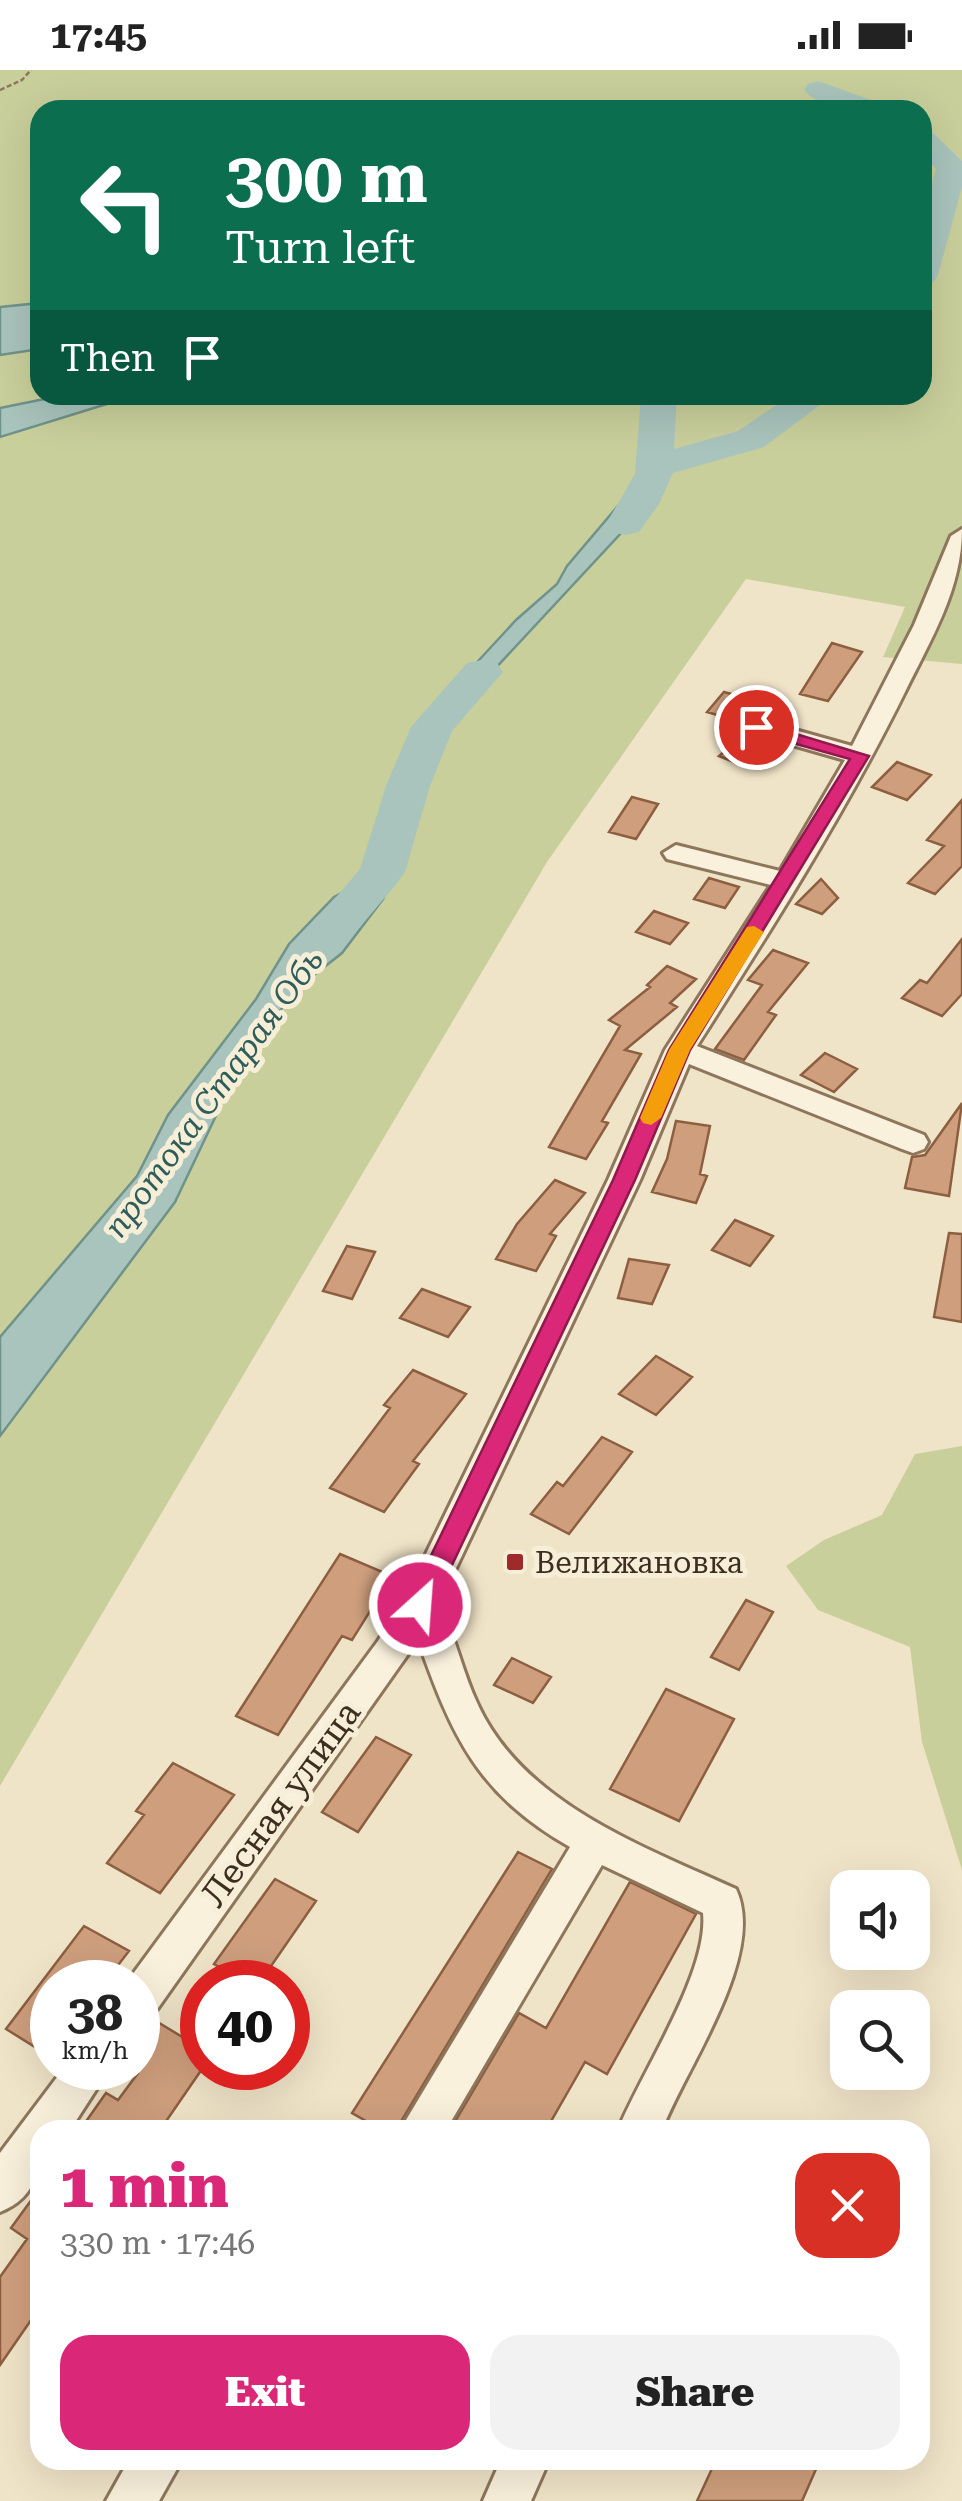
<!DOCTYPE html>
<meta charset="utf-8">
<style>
:root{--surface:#fff;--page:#f2f2f2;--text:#222;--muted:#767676;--accent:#db2777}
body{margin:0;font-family:"Roboto Serif",serif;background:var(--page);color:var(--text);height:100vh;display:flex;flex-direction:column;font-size:38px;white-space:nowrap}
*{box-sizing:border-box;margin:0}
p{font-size:32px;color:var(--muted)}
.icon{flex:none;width:55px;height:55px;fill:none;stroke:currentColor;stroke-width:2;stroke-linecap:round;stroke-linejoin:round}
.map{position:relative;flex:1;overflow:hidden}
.panel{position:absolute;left:30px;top:2050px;width:900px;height:350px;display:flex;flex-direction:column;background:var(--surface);border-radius:30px;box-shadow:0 10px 40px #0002}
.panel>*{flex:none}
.guide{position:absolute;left:30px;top:30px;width:902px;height:305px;border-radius:30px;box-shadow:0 10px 40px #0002;background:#0b6e4f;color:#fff;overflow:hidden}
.fabs{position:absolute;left:830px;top:1800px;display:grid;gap:20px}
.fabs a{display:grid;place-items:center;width:100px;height:100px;border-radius:20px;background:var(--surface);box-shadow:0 10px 40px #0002;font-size:50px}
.speed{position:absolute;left:30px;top:1890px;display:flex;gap:20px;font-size:50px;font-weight:700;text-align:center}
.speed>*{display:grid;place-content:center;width:130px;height:130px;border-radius:50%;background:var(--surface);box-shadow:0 10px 40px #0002;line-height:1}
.speed small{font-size:25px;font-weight:400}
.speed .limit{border:15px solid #d22;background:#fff;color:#111}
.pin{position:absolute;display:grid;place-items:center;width:85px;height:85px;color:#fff;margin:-42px;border:5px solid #fff;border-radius:50%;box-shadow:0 2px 10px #0007}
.me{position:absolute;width:110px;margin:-55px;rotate:26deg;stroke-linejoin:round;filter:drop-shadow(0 0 8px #0008)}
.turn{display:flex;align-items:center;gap:35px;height:210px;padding:0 30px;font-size:45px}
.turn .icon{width:130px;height:130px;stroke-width:2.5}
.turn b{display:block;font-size:70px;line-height:85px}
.then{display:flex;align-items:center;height:95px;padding:0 30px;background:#0003;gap:20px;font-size:38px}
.round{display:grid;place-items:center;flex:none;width:105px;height:105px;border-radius:30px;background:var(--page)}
.overview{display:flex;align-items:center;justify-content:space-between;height:170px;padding:0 30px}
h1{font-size:60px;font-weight:800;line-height:75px;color:var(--accent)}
.primary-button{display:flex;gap:20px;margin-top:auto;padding:20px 30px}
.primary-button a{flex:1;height:115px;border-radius:30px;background:var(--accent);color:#fff;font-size:40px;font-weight:800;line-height:115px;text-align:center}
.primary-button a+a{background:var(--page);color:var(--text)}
.status{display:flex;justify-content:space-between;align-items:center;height:70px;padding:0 50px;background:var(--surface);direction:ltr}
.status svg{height:28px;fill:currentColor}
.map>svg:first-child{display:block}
</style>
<div class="status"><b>17:45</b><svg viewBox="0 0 49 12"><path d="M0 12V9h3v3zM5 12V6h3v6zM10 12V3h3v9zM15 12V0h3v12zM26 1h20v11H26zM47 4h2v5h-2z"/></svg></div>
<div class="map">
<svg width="962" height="2431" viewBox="0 0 962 2431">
<rect width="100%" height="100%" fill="#f0e4c8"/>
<!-- green -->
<path fill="#c9cf9b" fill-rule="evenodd" d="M0 0H962V594L883 587 905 537 746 509 547 792 0 1716ZM40 40H922V325H40Z
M962 1376V1800L922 1672 910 1577 818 1540 786 1496 824 1470 882 1445 915 1384Z"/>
<!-- water -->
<path fill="#a9c4bc" stroke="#6f938a" stroke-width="2.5" d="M40 233V279L0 285V237Z
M64 325H136L0 367V338Z
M658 390 668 392 670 399 650 432 491 603C479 625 451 639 432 657L439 636 456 615 516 550 557 514 567 496 617 437 639 418 650 396Z
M382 802 386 822 383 829 342 883 299 917 279 942 223 1031 175 1132 0 1366V1267L137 1106 168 1045 256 929 289 874 334 827Z"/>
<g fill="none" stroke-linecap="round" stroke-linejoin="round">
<!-- river -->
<path fill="#a9c4bc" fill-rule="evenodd" d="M818 11 882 34 887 40C860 40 823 42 804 20L808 14Z
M922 59 932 62 962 91V117L938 205 934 212 922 215V147L936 99 922 85Z
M641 325H677L674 379 738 361 791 325H833L764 377 673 403 659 434 639 462 625 465 611 462 606 454 635 404Z
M482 590 497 593 503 602 452 661 430 716 405 802 398 812 349 870 332 875 315 870 308 860 360 799 386 716 411 657 467 593Z"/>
</g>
<!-- building -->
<path fill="#cf9f7d" stroke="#8d5f41" stroke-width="2.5" d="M832 573 862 582 828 631 800 624Z
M724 622 754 630 738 651 707 642Z
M741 667 768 678 746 697 719 686Z
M897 692 931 705 907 730 872 717Z
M632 727 658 734 636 769 609 762Z
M962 730V796L935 824 908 813 944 776 927 770Z
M709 808 739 817 725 838 694 829Z
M821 809 838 828 822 844 796 834Z
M654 841 688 853 670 874 636 862Z
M962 869V924L942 946 902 928 920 910 927 913Z
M773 880 808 893 768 942 776 945 744 990 715 979 762 915 748 910Z
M667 896 696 909 670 933 677 937 625 980 641 984 602 1051 608 1053 586 1089 549 1077 620 956 609 950 650 917 647 915Z
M825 983 857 999 834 1022 801 1005Z
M962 1033 949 1126 905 1118 912 1087 925 1085Z
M676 1051 710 1056 700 1104 707 1106 696 1133 652 1122 667 1089Z
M555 1110 585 1123 550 1164 556 1166 536 1201 496 1189 517 1154Z
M735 1150 773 1166 750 1196 712 1180Z
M949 1163 962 1164V1252L934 1247Z
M347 1176 375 1182 352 1229 323 1221Z
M629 1189 669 1195 652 1234 618 1228Z
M422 1219 470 1237 448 1267 400 1248Z
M656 1286 692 1307 656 1345 619 1324Z
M413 1300 466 1324 413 1391 419 1394 384 1442 330 1418 390 1338 384 1335Z
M602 1367 632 1382 569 1464 531 1444 557 1412 563 1416Z
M340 1484 392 1506 352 1570 342 1566 278 1665 236 1646Z
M746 1530 773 1542 739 1600 711 1587Z
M512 1588 551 1607 533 1633 494 1615Z
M666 1619 734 1649 679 1751 610 1719Z
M376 1667 411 1685 358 1762 322 1742Z
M173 1693 234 1725 160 1823 107 1793 144 1745 136 1741Z
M518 1782 552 1799 396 2060H382L352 2043Z
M275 1809 316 1831 260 1912H247L214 1894Z
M630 1812 696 1844 607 2004 585 1992 546 2060H450L519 1943 546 1958Z
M84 1856 129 1881 105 1912H52V1970L43 1982 6 1959Z
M156 1951 202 1979V1999L160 2060H80L106 2023 118 2030 138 2003V1977Z
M40 2118V2237L0 2295V2207L27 2169 11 2158Z
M716 2390H820L802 2431H697Z"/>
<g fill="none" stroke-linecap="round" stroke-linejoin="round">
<defs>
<path id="minor" d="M962 459C962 519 931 569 905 622 844 745 771 860 697 976L924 1065 928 1072 924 1079 913 1083 902 1079 689 994 640 1110 439 1534C456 1567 462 1602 478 1635 524 1734 644 1777 736 1819 767 1885 686 1997 662 2060H618C641 2003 709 1902 703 1843L602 1795 446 2060H400L570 1777C477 1724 452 1666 418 1570L153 1945 138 1950V1912H127L378 1571 406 1525 608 1110 665 980 771 815 667 789 663 783 676 775 780 801 845 690 747 662 743 657 756 649 852 676 914 555 951 466Z
M64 1998H110L70 2060H40C40 2097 39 2126 0 2142V2083Z
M129 2390H182L159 2431H106Z
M501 2390H549L531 2431H483Z"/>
</defs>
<!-- minor casing -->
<use href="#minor" stroke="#8d765c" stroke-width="6"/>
<!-- path -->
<path stroke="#8d765c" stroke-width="2.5" stroke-dasharray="5 2.5" stroke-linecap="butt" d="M0 20 22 10 31 0"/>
<!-- minor -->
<use href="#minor" fill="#faf1dc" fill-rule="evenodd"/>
</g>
<!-- route -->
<path fill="#db2777" stroke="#8e194d" stroke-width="2.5" d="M756 652 869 686 690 980 635 1110 433 1535 429 1543 420 1546 411 1543 407 1535 613 1110 669 980 850 689 750 661 747 657Z"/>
<!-- slow -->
<path fill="#f59e0b" d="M754 856 764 862 690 980 661 1048 651 1055 643 1053 640 1048 669 980 747 857Z"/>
<!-- markers -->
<rect fill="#9e2a2b" stroke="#f7eed8" stroke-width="4" x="505" y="1482" width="20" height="20" rx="5"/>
<g text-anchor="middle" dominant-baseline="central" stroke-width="10" stroke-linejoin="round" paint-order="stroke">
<!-- poi labels -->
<g font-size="30" fill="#3d2e20" stroke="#f7eed8" text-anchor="start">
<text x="535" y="1492">Велижановка</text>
</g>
<!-- water labels -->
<g font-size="32" font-style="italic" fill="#2f5d5a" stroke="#f7eed8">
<text transform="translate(214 1023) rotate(-54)">протока Старая Обь</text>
</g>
<!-- near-street labels -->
<g font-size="35" fill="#3d2e20" stroke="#f7eed8">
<text transform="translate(281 1734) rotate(-54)">Лесная улица</text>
</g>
</g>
</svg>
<div class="fabs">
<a><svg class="icon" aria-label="sound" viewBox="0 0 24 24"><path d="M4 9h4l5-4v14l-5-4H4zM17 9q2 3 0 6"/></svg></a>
<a><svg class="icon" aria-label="search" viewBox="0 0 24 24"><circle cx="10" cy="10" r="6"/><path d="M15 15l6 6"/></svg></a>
</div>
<div class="speed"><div>38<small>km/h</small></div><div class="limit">40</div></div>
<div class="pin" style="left:756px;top:657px;background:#d93025"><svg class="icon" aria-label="arrive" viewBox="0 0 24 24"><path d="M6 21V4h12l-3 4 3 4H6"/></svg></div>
<svg class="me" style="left:420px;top:1535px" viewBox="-20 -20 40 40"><circle r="17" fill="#db2777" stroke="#fff" stroke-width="3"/><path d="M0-11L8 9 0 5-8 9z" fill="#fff"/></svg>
<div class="guide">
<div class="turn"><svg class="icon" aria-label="left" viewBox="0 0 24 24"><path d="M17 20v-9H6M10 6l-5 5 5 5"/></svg><div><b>300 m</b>Turn left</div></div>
<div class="then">Then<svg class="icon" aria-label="arrive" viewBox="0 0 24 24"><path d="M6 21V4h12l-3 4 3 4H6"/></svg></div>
</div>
<section class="panel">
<div class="overview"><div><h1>1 min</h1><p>330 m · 17:46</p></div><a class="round" style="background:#d93025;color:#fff"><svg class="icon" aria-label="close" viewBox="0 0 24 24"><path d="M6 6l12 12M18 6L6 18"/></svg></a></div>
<div class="primary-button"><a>Exit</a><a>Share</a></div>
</section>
</div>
